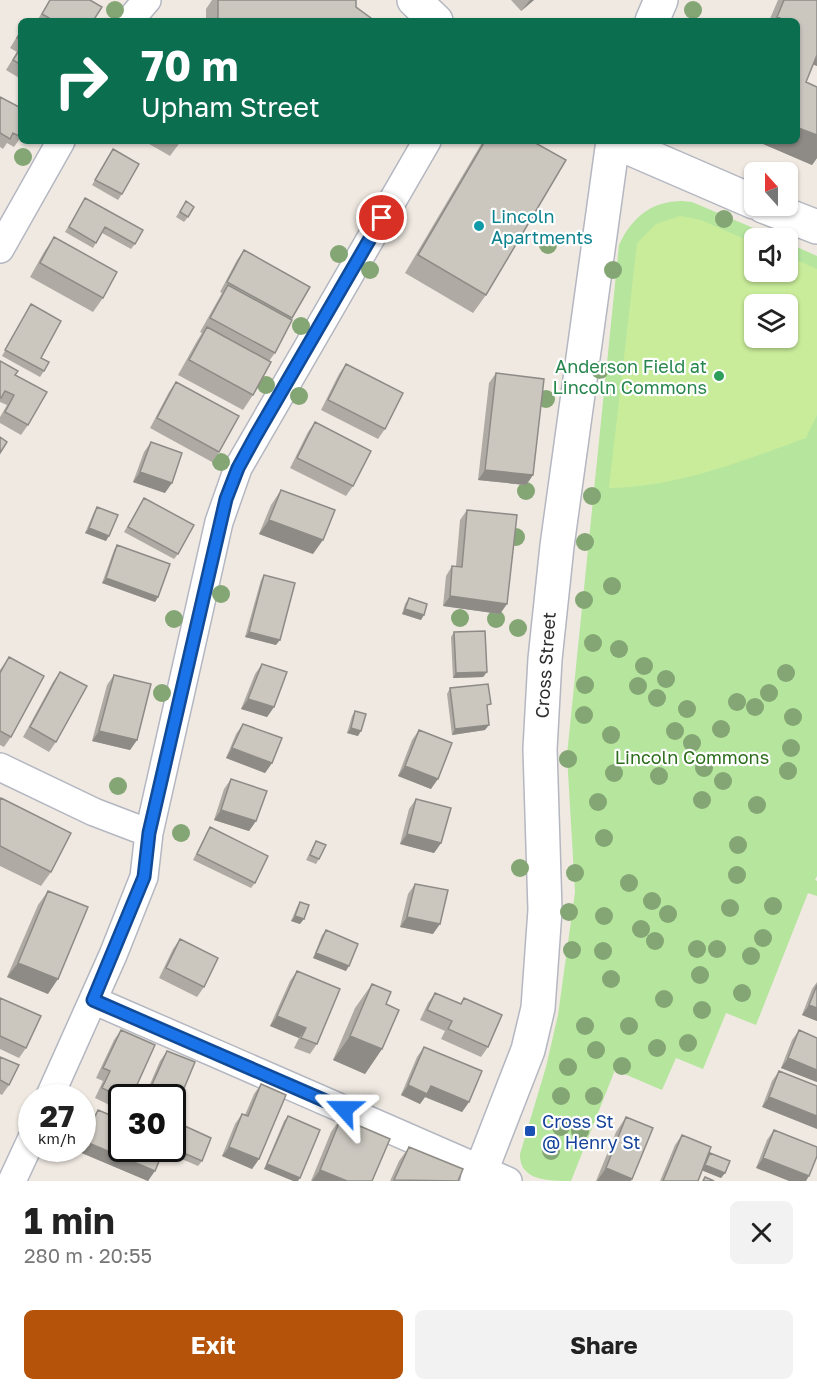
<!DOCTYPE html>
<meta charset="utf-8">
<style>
:root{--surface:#fff;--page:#f2f2f2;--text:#222;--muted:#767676;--accent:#b45309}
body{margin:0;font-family:"Golos Text",sans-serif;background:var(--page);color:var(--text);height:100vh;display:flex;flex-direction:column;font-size:22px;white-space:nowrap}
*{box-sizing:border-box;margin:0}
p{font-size:20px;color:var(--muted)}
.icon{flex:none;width:33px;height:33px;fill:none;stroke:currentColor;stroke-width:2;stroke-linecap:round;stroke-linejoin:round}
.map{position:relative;height:1181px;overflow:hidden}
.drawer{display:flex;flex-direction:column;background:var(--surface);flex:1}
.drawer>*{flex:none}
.top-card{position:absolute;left:18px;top:18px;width:782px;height:126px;border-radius:9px;box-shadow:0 2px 4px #0004;background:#0b6e4f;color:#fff;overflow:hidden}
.needle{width:39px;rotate:339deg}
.fabs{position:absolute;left:744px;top:162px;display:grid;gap:12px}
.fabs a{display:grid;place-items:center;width:54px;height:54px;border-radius:9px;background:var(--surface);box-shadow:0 2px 4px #0004;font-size:30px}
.speed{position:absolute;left:18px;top:1084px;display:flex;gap:12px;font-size:30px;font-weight:700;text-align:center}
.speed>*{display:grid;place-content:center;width:78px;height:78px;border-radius:50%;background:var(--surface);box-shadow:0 2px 4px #0004;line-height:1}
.speed small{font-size:15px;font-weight:400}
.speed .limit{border:3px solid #111;border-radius:9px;background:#fff;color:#111}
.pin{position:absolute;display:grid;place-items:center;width:51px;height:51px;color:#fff;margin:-26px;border:3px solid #fff;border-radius:50%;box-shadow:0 2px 6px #0007}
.me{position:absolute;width:66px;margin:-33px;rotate:294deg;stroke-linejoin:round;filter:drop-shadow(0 0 4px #0008)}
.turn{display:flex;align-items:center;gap:21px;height:126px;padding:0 24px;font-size:27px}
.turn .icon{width:78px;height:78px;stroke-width:2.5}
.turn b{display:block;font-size:42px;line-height:51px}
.round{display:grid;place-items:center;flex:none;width:63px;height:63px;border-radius:9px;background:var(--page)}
.overview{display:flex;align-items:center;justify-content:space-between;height:102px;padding:0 24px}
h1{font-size:36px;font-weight:700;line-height:45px}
.primary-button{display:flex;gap:12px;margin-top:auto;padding:12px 24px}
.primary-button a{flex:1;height:69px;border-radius:9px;background:var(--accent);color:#fff;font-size:24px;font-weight:700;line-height:69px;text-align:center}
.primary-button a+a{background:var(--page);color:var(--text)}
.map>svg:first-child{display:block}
</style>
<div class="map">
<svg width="817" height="1181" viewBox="0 0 817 1181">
<rect width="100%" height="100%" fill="#efe9e1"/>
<!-- green -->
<path fill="#b6e59e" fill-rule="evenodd" d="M682 201 692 202 777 238H754V272H788V243L817 256V876L815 880 817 881V896L808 893 756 1025 726 1013 703 1069 676 1058 662 1090 615 1070 571 1181C549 1181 519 1181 520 1154L546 1067 558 1015 575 892 567 755 619 245C632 217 652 201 682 201ZM754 304H788V338H754Z"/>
<!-- pitch -->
<path fill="#c9ec9a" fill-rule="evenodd" d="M680 216 701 220 754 243V272H788V256L817 269V415L806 438C742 461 678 487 609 488L637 243 656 224ZM754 304H788V338H754Z"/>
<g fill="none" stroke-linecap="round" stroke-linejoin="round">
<defs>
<path id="minor" d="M129 21 147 0
M0 249 61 141
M0 767 94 812 149 833
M93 1000 508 1181
M49 1098 113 955 144 877 149 833 219 522 238 468 427 141
M12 1181 32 1138"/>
<path id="secondary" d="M414 0 436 21
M652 21 661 0
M613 141 754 202
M763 206 817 227
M477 1181 528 1050 538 1008 545 910 540 749 545 659 557 546 613 141"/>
</defs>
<!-- minor casing -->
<use href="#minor" stroke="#b4b7c1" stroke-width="30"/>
<!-- secondary casing -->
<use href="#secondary" stroke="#b4b7c1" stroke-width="36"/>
<!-- minor -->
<use href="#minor" stroke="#fff" stroke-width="27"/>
<!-- secondary -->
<use href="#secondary" stroke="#fff" stroke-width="33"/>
</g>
<!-- trees -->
<g fill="#84a574">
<circle cx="115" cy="10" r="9"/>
<circle cx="693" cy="10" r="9"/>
<circle cx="23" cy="157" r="9"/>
<circle cx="724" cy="219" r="9"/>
<circle cx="548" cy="245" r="9"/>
<circle cx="339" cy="254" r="9"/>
<circle cx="370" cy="270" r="9"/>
<circle cx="613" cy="270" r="9"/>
<circle cx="301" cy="326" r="9"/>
<circle cx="600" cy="370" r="9"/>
<circle cx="266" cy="385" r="9"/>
<circle cx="299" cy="396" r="9"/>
<circle cx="546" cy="399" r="9"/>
<circle cx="221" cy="462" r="9"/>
<circle cx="526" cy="491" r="9"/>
<circle cx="592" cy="496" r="9"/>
<circle cx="516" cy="537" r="9"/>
<circle cx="585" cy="542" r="9"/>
<circle cx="612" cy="586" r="9"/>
<circle cx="221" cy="594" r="9"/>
<circle cx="584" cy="600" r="9"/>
<circle cx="460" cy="618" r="9"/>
<circle cx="174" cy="619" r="9"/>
<circle cx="496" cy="619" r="9"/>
<circle cx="518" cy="628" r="9"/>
<circle cx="593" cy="643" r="9"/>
<circle cx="619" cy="649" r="9"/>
<circle cx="644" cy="666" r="9"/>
<circle cx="786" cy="673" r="9"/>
<circle cx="666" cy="679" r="9"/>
<circle cx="585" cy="685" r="9"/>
<circle cx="638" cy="686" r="9"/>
<circle cx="162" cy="693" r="9"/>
<circle cx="769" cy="693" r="9"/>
<circle cx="657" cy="698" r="9"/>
<circle cx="737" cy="702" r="9"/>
<circle cx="755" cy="707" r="9"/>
<circle cx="687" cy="709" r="9"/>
<circle cx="584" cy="715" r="9"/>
<circle cx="793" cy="717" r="9"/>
<circle cx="721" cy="729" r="9"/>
<circle cx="675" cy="731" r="9"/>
<circle cx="611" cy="735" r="9"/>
<circle cx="692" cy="743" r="9"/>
<circle cx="791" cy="748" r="9"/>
<circle cx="568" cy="759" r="9"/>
<circle cx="704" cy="768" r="9"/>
<circle cx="788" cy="771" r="9"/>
<circle cx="614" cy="773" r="9"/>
<circle cx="659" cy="776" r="9"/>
<circle cx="723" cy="781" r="9"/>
<circle cx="118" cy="786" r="9"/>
<circle cx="702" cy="800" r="9"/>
<circle cx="598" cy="802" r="9"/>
<circle cx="757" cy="805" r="9"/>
<circle cx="181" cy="833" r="9"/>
<circle cx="604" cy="838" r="9"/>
<circle cx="738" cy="845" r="9"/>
<circle cx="520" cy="868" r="9"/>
<circle cx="575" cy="873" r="9"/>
<circle cx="737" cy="875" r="9"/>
<circle cx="629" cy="883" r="9"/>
<circle cx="652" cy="901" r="9"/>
<circle cx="773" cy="906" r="9"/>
<circle cx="730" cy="908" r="9"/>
<circle cx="569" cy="912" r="9"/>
<circle cx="668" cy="914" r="9"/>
<circle cx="604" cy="916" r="9"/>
<circle cx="641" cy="929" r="9"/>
<circle cx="763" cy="938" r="9"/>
<circle cx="655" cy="941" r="9"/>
<circle cx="697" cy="949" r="9"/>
<circle cx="717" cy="949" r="9"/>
<circle cx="572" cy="950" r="9"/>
<circle cx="603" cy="951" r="9"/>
<circle cx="751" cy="956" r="9"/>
<circle cx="700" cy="975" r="9"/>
<circle cx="611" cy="979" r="9"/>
<circle cx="742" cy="993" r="9"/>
<circle cx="664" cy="999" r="9"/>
<circle cx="702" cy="1010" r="9"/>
<circle cx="585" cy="1026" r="9"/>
<circle cx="629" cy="1026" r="9"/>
<circle cx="688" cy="1043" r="9"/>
<circle cx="657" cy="1048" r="9"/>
<circle cx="596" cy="1050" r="9"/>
<circle cx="622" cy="1066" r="9"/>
<circle cx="568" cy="1067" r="9"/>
<circle cx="561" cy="1096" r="9"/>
<circle cx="594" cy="1096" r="9"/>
<circle cx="561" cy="1127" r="9"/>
<circle cx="580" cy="1131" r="9"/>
<circle cx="551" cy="1151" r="9"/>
</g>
<!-- wall -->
<path fill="#afaba4" d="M50 0 93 21H42L38 19Z
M212 0H356V7L375 21H206V9Z
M511 0H534L521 11Z
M778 0H817V66L813 64 806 82 817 87V158L812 165 756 141H796V21H769Z
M21 30V79L6 70 17 52 10 48Z
M0 97 21 137 14 147 7 143 3 149 0 147Z
M144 141H181L170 156Z
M483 141H532L486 295 473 313 405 273Z
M113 149 122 194 118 200 92 185Z
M85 198 135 244 131 249 102 233 93 248 65 232Z
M186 201 188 217 184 222 176 217Z
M54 237 103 298 93 312 30 277 44 252Z
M244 250 310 287 291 319 275 353 269 361 253 395 243 410 178 375 197 341 202 333 200 332 222 293 220 292 237 260Z
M31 304 44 371 40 377 2 356Z
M0 361 15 375 28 425 21 435 0 423V417L7 405 0 402Z
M346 364 385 429 378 439 321 410 339 374Z
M496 373 533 475 526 485 478 480 489 383Z
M176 382 219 452 212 462 150 428 169 392Z
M315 422 353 486 346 496 290 468 308 432Z
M151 442 165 493 133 482 144 452Z
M281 490 313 554 259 534 271 505Z
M144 498 178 554 174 559 124 532Z
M97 507 106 541 85 533 94 512Z
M467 510 500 614 443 606 446 576 452 566H456L460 520Z
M117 545 158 597 155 602 102 583 114 550Z
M264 575 276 645 245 637 261 580Z
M409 598 421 620 402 614 405 604Z
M454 632 487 672 483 677 453 678 451 637Z
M9 657 11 737 4 747 0 745V670Z
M262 664 274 707 267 717 241 709 255 674Z
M60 672 56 742 49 752 23 737 53 682Z
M114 675 137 740 130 750 92 741 107 685Z
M450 688 487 709 485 730 452 735 447 694Z
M355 711 358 736 347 733 352 716Z
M243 724 272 763 265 773 226 758 236 734Z
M419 730 431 789 398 776 412 740Z
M231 779 256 821 249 831 214 820 224 789Z
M0 799 51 872 41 886 0 866Z
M416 799 441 843 434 853 400 844 409 809Z
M210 827 255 883 251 888 193 860 207 832Z
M316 841 319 859 316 864 306 860 313 846Z
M415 884 433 934 400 927 408 894Z
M48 891V994L7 977 38 905Z
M300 902V924L291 921 297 907Z
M326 930 346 971 313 958 322 935Z
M180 939 204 987 197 997 159 978 173 949Z
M297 971 317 1044 310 1054 294 1048 299 1038 270 1026 290 981Z
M817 982V1021L802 1015 812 989Z
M372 984 386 1004 382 1049 365 1074 333 1060 355 1008Z
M435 993 460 1004 464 998 488 1047 481 1057 441 1039 445 1031 420 1020 428 1003Z
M0 998 26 1048 19 1058 0 1049Z
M121 1030 122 1098V1111L95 1098 103 1081 96 1078 114 1040Z
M799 1030 817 1038V1082L781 1068 792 1040Z
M424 1047 469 1102 462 1112 425 1097 420 1104 401 1095 417 1057Z
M167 1051 172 1098H144L160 1061Z
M0 1057 9 1085 2 1095 0 1094Z
M779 1071 817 1086 762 1107 772 1081Z
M261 1084 259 1159 252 1169 222 1156 235 1124 242 1114 245 1115 254 1094Z
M98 1110 122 1149H172V1128L176 1122 202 1161 198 1166 163 1151 148 1181 77 1151 78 1149H82V1139L91 1120Z
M288 1116 320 1130 264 1169 284 1121Z
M626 1117 631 1181H596L616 1132Z
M341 1118 372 1181H311L331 1132Z
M774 1130 817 1147 756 1168 767 1140Z
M682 1135 708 1156 725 1173 721 1178 702 1170 698 1181H660L675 1145Z
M409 1147 458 1181H390L399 1161Z"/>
<!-- shaded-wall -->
<path fill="#8e8b86" d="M530 0H534L521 11Z
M777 17 780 18 778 21H774Z
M817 48V66L807 62Z
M796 127 817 135V158L812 165 756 141H796Z
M485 470 533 475 526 485 478 480Z
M140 472 172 483 165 493 133 482Z
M269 520 323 540 313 554 259 534Z
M89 528 109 536 106 541 85 533Z
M106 578 158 597 155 602 102 583Z
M450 596 507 604 500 614 443 606Z
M405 609 424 615 421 620 402 614Z
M249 632 280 640 276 645 245 637Z
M487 672 483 677 453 678 456 673Z
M248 699 274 707 267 717 241 709Z
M489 725 485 730 452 735 455 729Z
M351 728 361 731 358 736 347 733Z
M99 731 137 740 130 750 92 741Z
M232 748 272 763 265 773 226 758Z
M405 766 438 779 431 789 398 776Z
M221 810 256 821 249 831 214 820Z
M407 834 441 843 434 853 400 844Z
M295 916 304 919 300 924 291 921Z
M407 917 440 924 433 934 400 927Z
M316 953 349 966 346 971 313 958Z
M18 963 58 979 48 994 7 977Z
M809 1005 817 1008V1021L802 1015Z
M277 1016 306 1028 299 1038 270 1026Z
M350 1036 382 1049 365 1074 333 1060Z
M788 1058 817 1070V1082L781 1068Z
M408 1085 431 1086 469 1102 462 1112 425 1097 420 1104 401 1095Z
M769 1097 817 1116V1129L762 1107Z
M84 1141 155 1171 148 1181 77 1151 79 1149H82V1143Z
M229 1147 259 1159 252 1169 222 1156Z
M763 1158 809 1176 806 1181H789L756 1168Z
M267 1164 300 1178 298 1181H293L264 1169Z
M705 1165 725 1173 721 1178 701 1170Z
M606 1168 632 1179 631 1181H597Z
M320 1170 347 1181H312Z"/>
<!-- building -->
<path fill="#cbc7bf" stroke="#8e8b86" stroke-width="1.5" d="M50 0H90L102 7 93 21H54L42 14Z
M218 0H356V7L375 21H218Z
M784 0H817V55L806 82 817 87V135L796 127V21H779L780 18 777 17Z
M21 31V40L17 38Z
M21 47V65L13 60Z
M0 97 21 108V137L13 133 10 139 0 133Z
M485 141H532L566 160 486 295 418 255Z
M113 149 139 164 122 194 95 180Z
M85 198 143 230 135 244 105 227 96 243 69 227Z
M186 201 194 207 188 217 180 212Z
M54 237 117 272 103 298 40 263Z
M244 250 310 287 292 318 227 282Z
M228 285 292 320 275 353 210 318Z
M31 304 61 321 41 358 49 362 44 371 5 350Z
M207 327 271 362 253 395 189 360Z
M0 361 18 371 15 375 47 392 28 425 5 412 14 395 5 391 1 398 0 397Z
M346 364 403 393 385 429 328 400Z
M496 373 544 379 533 475 485 470Z
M176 382 239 416 219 452 157 418Z
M315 422 371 451 353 486 297 458Z
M0 437 7 442 0 453Z
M151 442 182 453 172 483 140 472Z
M281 490 335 510 323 540 269 520Z
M144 498 194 525 178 554 128 527Z
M97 507 118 515 109 536 89 528Z
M467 510 517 515 507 604 450 596 452 566 462 567Z
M117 545 170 564 158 597 106 578Z
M264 575 295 583 280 640 249 632Z
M409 598 427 604 424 615 405 609Z
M485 631 487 672 456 673 454 632Z
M9 657 44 676 11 737 0 731V673Z
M262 664 287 672 274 707 248 699Z
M60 672 87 686 56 742 30 727Z
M114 675 151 684 137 740 99 731Z
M488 684 491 704 487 705 489 725 455 729 450 688Z
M355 711 366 714 361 731 351 728Z
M243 724 282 738 272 763 232 748Z
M419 730 452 743 438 779 405 766Z
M231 779 267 791 256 821 221 810Z
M1 798 71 833 51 872 0 846V800Z
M416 799 451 808 441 843 407 834Z
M210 827 268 856 255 883 197 854Z
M316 841 326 845 319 859 310 855Z
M415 884 448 890 440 924 407 917Z
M48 891 88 907 58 979 18 963Z
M300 902 309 905 304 919 295 916Z
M326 930 358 944 349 966 316 953Z
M180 939 218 958 204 987 166 968Z
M297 971 340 989 317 1044 301 1038 306 1028 277 1016Z
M372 984 391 992 386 1004 399 1010 382 1049 350 1036Z
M817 985V1008L809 1005Z
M435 993 461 1004 464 998 502 1015 488 1047 448 1029 452 1021 427 1010Z
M0 998 41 1016 26 1048 0 1036Z
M121 1030 155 1045 131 1098H122L102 1088 110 1071 103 1068Z
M799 1030 817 1038V1070L788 1058Z
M424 1047 482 1071 469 1102 431 1086 427 1094 408 1085Z
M167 1051 195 1062 175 1110 172 1109V1098H146Z
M0 1057 19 1065 9 1085 0 1080Z
M779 1071 817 1086V1116L769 1097Z
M261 1084 286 1095 259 1159 229 1147 242 1114 248 1116Z
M98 1110 122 1120V1149H164L155 1171 84 1141Z
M288 1116 320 1130 300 1178 267 1164Z
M626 1117 653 1128 632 1179 606 1168Z
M341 1118 390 1139 372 1181H347L320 1170Z
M176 1122 211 1138 202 1161 172 1148V1131Z
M774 1130 817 1147V1156L809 1176 763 1158Z
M682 1135 711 1147 698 1181H663Z
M409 1147 463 1169 458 1181 394 1180Z
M710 1153 730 1161 725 1173 705 1165Z
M705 1177 714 1181H703Z"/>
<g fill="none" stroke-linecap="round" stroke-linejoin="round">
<defs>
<path id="route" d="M344 1109 93 1000 144 877 149 833 226 499 238 468 255 437 382 218"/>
</defs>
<!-- route casing -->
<use href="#route" stroke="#114b97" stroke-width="15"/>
<!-- route -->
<use href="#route" stroke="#1a73e8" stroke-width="10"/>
</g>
<!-- markers -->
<circle fill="#0f9aa8" stroke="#fff" stroke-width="2" cx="479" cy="226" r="6"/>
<circle fill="#2e9e5b" stroke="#fff" stroke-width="2" cx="719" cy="376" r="6"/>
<rect fill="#1a4fb4" stroke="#fff" stroke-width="2" x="524" y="1125" width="12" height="12" rx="3"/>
<g text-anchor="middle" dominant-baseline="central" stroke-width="4.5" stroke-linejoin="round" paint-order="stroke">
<!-- culture labels -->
<g font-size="18" fill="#0d838f" stroke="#fff" text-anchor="start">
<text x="491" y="216">Lincoln<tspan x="491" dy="21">Apartments</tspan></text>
</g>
<!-- leisure labels -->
<g font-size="18" fill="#27864d" stroke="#fff" text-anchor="end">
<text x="707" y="366">Anderson Field at<tspan x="707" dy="21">Lincoln Commons</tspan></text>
</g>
<!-- street labels -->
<g font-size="18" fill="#2e2e2e" stroke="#fff">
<text transform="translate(545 665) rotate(-86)">Cross Street</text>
</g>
<!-- park labels -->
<g font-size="18" fill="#2c6e1b" stroke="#fff">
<text x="692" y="757">Lincoln Commons</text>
</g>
<!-- transit labels -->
<g font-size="18" fill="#164399" stroke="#fff" text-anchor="start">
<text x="542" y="1121">Cross St<tspan x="542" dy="21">@ Henry St</tspan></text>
</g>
</g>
</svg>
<div class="fabs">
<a><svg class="needle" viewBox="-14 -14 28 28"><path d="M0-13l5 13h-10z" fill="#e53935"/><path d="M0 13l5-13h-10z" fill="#767676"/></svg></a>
<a><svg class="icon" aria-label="sound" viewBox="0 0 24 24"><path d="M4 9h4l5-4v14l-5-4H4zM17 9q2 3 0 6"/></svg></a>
<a><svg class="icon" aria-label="layers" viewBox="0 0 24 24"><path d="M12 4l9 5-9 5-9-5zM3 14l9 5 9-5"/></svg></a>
</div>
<div class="speed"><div>27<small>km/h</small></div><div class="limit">30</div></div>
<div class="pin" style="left:382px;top:218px;background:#d93025"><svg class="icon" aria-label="arrive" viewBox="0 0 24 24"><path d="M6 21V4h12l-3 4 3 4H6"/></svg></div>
<svg class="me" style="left:344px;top:1109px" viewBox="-20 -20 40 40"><path d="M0-17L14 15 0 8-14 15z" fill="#1a73e8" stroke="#fff" stroke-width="4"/></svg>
<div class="top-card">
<div class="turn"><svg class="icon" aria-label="right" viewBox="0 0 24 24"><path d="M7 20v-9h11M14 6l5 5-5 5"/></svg><div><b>70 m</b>Upham Street</div></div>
</div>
</div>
<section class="drawer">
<div class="overview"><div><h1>1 min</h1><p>280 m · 20:55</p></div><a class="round"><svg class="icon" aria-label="close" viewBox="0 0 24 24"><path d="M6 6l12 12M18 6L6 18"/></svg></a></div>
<div class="primary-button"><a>Exit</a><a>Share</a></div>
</section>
